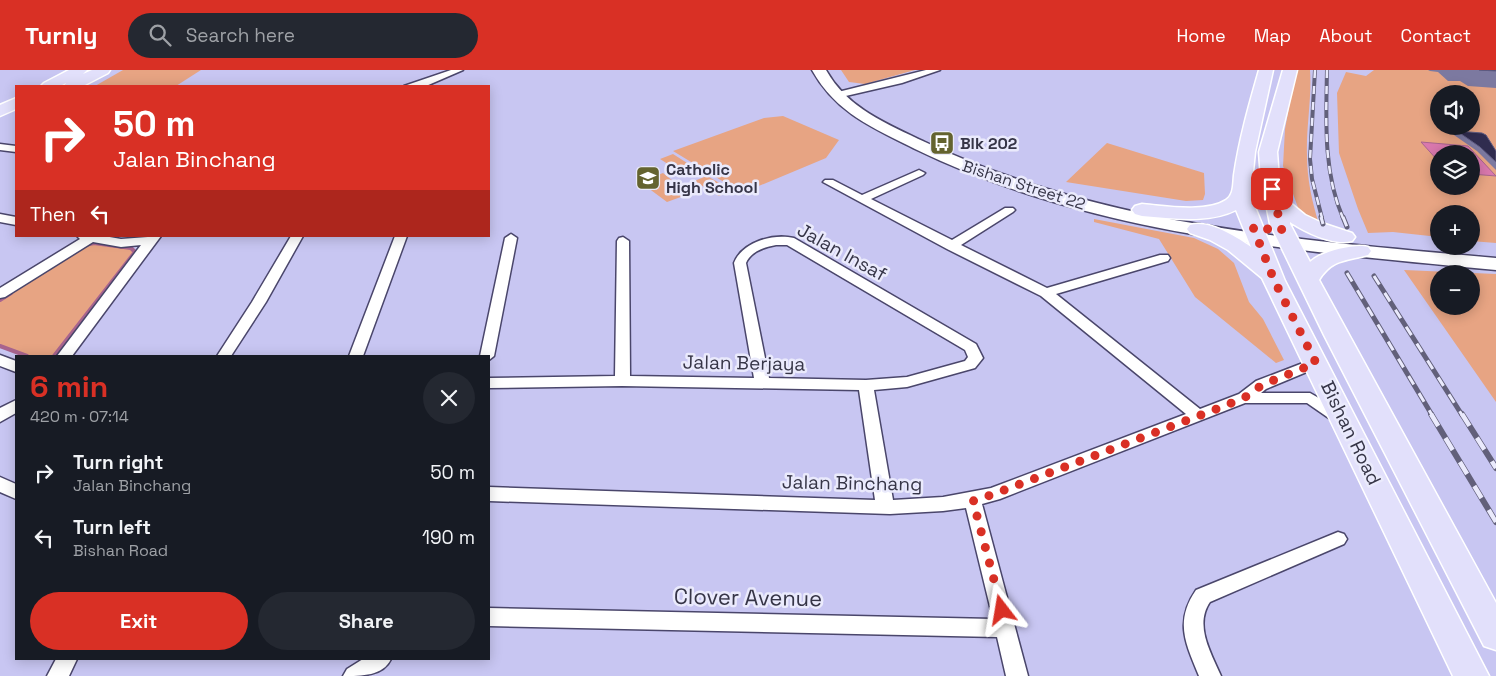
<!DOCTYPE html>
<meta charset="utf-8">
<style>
:root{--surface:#171b24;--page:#242831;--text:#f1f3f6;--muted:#9ea1a6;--accent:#d93025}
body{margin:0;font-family:"Space Grotesk",sans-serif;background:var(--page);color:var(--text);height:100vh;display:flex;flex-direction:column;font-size:19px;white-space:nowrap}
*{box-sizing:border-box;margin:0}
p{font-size:16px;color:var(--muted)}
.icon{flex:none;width:28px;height:28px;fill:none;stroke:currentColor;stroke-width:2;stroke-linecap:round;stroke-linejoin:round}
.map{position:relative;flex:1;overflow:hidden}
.side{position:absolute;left:15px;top:285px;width:475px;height:305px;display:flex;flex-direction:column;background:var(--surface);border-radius:0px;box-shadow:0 2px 12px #0003}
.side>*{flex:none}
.banner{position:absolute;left:15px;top:15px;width:475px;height:152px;border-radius:0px;box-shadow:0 2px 12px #0003;background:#d93025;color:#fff;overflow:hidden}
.fabs{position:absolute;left:1430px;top:15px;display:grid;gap:10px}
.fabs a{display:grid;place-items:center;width:50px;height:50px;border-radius:50%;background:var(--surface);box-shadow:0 2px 12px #0003;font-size:25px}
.pin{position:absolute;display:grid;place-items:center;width:42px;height:42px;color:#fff;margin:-21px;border-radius:10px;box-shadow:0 2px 8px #0006}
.me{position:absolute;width:55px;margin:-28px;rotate:346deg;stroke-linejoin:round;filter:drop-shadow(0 0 4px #0008)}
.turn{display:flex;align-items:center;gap:18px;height:105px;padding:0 15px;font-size:22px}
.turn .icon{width:65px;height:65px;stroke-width:2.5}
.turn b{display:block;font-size:35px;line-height:42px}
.then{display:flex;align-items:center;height:48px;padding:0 15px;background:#0003;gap:10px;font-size:19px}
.round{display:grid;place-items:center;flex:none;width:52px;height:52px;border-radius:26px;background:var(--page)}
.summary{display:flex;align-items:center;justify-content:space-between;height:85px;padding:0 15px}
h1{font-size:30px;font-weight:800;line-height:38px;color:var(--accent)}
.action{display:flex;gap:10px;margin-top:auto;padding:10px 15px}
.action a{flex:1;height:58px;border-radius:30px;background:var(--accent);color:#fff;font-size:20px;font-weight:800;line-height:58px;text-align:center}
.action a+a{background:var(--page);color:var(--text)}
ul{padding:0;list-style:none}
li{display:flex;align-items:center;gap:15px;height:65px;padding:0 15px}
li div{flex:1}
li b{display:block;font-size:19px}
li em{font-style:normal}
header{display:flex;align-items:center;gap:30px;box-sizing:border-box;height:70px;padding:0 25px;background:var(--accent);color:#fff}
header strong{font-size:24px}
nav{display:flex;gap:28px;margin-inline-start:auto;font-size:18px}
.search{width:350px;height:45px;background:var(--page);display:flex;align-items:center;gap:12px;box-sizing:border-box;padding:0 18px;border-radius:28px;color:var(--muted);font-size:19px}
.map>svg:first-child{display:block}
</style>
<header>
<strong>Turnly</strong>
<div class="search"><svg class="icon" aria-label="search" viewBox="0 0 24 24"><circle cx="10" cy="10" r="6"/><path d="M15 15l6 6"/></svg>Search here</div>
<nav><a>Home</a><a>Map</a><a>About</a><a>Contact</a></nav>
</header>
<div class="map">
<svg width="1496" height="606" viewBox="0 0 1496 606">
<rect width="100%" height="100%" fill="#c8c6f2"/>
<!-- green -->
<path fill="#e7a483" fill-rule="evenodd" d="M123 0H201L176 16H95Z
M841 0H915L865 14 849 12Z
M1296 0H1310C1312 28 1306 57 1307 85 1307 109 1312 132 1319 154L1301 146 1283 96 1285 59Z
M1374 0H1496V173L1471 171V144H1439V167L1393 162 1368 163 1358 139 1339 83 1337 23 1346 2 1366 6ZM1439 24H1471V56H1439ZM1439 84H1471V116H1439Z
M783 46 839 70 826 88 742 123 673 81 764 48Z
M1107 73 1204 103 1205 124 1203 130 1186 131 1066 112Z
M673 84 695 98 682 103 660 89Z
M663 103 689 124 667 132 640 112Z
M707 106 732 120 719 126 694 111Z
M1094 149 1194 168 1218 179 1234 193 1249 232 1263 249 1284 290 1276 293 1195 227 1159 169 1094 152Z
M94 173 131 178 135 182 54 286H27L0 276V230L83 176Z
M1404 200 1496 204V332ZM1439 204H1471V236H1439Z"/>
<!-- water -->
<path fill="#d978ad" stroke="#a8648e" d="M1421 72 1468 76 1496 106 1471 104V84H1439V92Z"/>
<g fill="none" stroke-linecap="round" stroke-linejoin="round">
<!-- stream -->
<path stroke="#a8648e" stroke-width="4" d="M0 230 11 223
M0 276 27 286
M54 286 135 182 131 178 94 173 85 175"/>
<defs>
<path id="street" d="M451 0H463L426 16H404Z
M926 0H940L902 13 837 28 832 25 834 23Z
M0 74 16 76V82L0 80Z
M919 100 925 103 923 105 871 129 952 170 1005 138H1013L1015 140 1013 142 961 175 1047 218 1160 185H1168L1170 188 1168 191 1056 224 1200 339 1239 324 1256 311 1316 288 1321 290 1323 293 1321 296 1266 319 1261 323H1310L1345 343 1347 347 1345 351 1339 353 1333 351 1307 333H1245L1000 429 982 434 1028 606H1006L997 567 489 556V538L993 549 966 438 943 441 890 444 489 431V417L875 430 859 320 622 316 489 318V308L615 306 617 171 619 168 623 167 629 171 630 306 754 308 734 193C742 172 773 163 794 168L976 274 983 288 975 298 907 317 874 320 893 430 943 427 991 418 1186 344 1041 226 947 179 823 112 825 110H833L862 125ZM776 175H787L965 280 968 287 965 291 907 307 866 310 769 308 746 193C751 181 765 177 776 175Z
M0 144 16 147V155L0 152Z
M511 164 517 168 494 286 489 290V286H480L505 168Z
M77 166H104L121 169 161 166 72 286H57L141 175 121 177 93 172 5 227 0 228V218L80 169Z
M291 166H303L266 232 231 286H217L252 232Z
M395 166H407L363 286H349Z
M0 285 16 291V302L0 296Z
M16 330V343L0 352V338Z
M0 407 16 414V429L0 422Z
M1338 462 1344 464 1347 469 1344 474 1210 532C1194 555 1211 583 1221 606H1199C1186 574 1174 552 1196 520Z
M56 589H77L69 606H47Z
M363 589H391C383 606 362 606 343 606L347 599Z"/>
<path id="secondary" d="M812 0H826C847 38 887 54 925 72 1104 157 1301 170 1496 188V200C1299 181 1096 167 915 79 873 58 836 43 812 0Z"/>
<path id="primary" d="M69 0H87L83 4 92 0H110L108 3 83 16H64L66 13 60 16H41L44 13Z
M1259 0H1273L1255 82 1251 121 1255 137 1285 211 1489 606H1453L1262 208 1228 180 1210 170 1190 163 1187 159 1190 155C1210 150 1235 166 1251 177L1236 140C1208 154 1173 148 1142 146L1135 144 1132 140 1135 136 1142 134C1165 136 1206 143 1226 130 1234 125 1233 114 1234 105 1239 70 1249 35 1259 0Z
M1283 0H1297L1277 82 1279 109 1283 127 1305 145 1322 153 1352 163 1355 167 1352 171C1333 176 1305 162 1290 152V154L1310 192C1320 182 1355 173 1368 177L1371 181 1368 185C1346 191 1332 189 1319 210L1496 533V580L1484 576 1324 265 1270 154 1261 109 1259 82Z
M16 28V39L0 46V35Z"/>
</defs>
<!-- street casing -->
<use href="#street" stroke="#4a466b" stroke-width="3"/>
<!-- secondary casing -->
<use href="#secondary" stroke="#4a466b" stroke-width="3"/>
<!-- primary casing -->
<use href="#primary" stroke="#fff" stroke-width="3"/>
<!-- street -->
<use href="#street" fill="#fff" fill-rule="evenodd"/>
<!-- secondary -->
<use href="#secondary" fill="#fff" fill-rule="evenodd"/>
<!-- primary -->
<use href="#primary" fill="#e2e0fb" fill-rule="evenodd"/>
<defs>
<path id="rail-far2" d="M1315 0 1310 89 1312 109 1322 148
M1327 0C1326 50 1323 102 1343 148"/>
<path id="rail-far1" d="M1321 147 1323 154
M1343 147 1347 157
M1347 203 1432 345
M1374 206 1462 345"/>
<path id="rail" d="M1431 344 1496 452
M1462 344 1496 398"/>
</defs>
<!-- rail-far2 casing -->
<use href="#rail-far2" stroke="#62607a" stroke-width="4"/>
<!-- rail-far1 casing -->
<use href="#rail-far1" stroke="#62607a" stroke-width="5"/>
<!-- rail casing -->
<use href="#rail" stroke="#62607a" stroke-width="6"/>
<!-- rail-far2 -->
<use href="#rail-far2" stroke="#eaeafc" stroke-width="2.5" stroke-dasharray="8" stroke-linecap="butt"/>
<!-- rail-far1 -->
<use href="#rail-far1" stroke="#eaeafc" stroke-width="3" stroke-dasharray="10" stroke-linecap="butt"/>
<!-- rail -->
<use href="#rail" stroke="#eaeafc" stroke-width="4.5" stroke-dasharray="14" stroke-linecap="butt"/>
</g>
<!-- wall -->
<path fill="#7c79a0" d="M1428 0H1496V18L1468 16 1460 11H1448L1438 2 1430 1Z
M1457 61 1496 81V100L1477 81 1454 65Z"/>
<!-- building -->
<path fill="#302c4f" stroke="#5e5a80" d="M1479 0H1496V1Z
M1457 61 1482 63 1486 65 1496 81V92L1480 77Z"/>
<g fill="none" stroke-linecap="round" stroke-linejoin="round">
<!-- route -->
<path stroke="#d93025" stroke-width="9" stroke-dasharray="0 16.2" d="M1002 540 973 431 994 424 1214 340 1244 328 1262 315 1316 293 1274 210 1253 157 1282 161 1272 119"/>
</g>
<!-- icons -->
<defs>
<symbol id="bus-square" viewBox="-11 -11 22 22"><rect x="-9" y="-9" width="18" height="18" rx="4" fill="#64632f" stroke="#eaeafc"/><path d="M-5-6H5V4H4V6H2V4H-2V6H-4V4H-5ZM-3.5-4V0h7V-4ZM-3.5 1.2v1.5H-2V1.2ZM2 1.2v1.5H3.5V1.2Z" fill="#fff"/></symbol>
<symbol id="school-square" viewBox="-11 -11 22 22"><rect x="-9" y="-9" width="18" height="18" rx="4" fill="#64632f" stroke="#eaeafc"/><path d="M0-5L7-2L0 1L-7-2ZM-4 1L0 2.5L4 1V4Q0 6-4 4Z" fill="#fff"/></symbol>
</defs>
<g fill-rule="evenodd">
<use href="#bus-square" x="928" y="59" width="28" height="28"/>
<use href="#school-square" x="634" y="94" width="28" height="28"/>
</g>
<g text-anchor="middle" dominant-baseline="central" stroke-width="5" stroke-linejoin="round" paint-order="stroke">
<!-- far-poi labels -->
<g font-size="16" font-weight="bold" fill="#363547" stroke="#eaeafc" text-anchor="start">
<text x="960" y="73">Blk 202</text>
<text x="666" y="99">Catholic<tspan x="666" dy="18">High School</tspan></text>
</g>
<!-- far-street labels -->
<g font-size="16" fill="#363547" stroke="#eaeafc">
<text transform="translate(1024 115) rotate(18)">Bishan Street 22</text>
</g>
<!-- street labels -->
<g font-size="19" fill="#363547" stroke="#eaeafc">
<text transform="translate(842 182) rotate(29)">Jalan Insaf</text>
<text transform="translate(744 293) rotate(1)">Jalan Berjaya</text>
<text transform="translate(1351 363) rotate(64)">Bishan Road</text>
<text transform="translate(852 413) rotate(1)">Jalan Binchang</text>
</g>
<!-- near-street labels -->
<g font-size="22" fill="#363547" stroke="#eaeafc">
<text transform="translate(748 527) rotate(1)">Clover Avenue</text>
</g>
</g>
</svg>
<div class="fabs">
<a><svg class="icon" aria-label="sound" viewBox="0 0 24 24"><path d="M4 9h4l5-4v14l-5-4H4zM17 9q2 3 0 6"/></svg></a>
<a><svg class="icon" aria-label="layers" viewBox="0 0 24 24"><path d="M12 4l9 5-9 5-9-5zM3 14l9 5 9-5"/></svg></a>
<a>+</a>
<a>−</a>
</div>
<div class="pin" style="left:1272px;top:119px;background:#d93025"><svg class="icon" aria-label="arrive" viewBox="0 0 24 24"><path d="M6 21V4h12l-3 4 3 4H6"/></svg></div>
<svg class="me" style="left:1002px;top:540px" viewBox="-20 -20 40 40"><path d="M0-17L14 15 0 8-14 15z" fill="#d93025" stroke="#fff" stroke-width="4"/></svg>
<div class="banner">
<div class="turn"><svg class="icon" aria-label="right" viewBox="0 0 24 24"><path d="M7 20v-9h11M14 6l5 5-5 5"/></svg><div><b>50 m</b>Jalan Binchang</div></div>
<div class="then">Then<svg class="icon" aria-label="left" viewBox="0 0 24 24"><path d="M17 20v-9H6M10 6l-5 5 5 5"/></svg></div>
</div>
<section class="side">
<div class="summary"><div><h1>6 min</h1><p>420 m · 07:14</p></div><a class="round"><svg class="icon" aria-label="close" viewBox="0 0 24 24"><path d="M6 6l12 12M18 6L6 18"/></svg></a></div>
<ul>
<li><svg class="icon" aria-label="right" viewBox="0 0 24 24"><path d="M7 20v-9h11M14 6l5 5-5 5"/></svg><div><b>Turn right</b><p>Jalan Binchang</p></div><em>50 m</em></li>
<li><svg class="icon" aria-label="left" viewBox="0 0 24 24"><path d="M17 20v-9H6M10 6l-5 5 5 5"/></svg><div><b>Turn left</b><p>Bishan Road</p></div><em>190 m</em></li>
</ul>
<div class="action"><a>Exit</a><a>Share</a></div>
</section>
</div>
